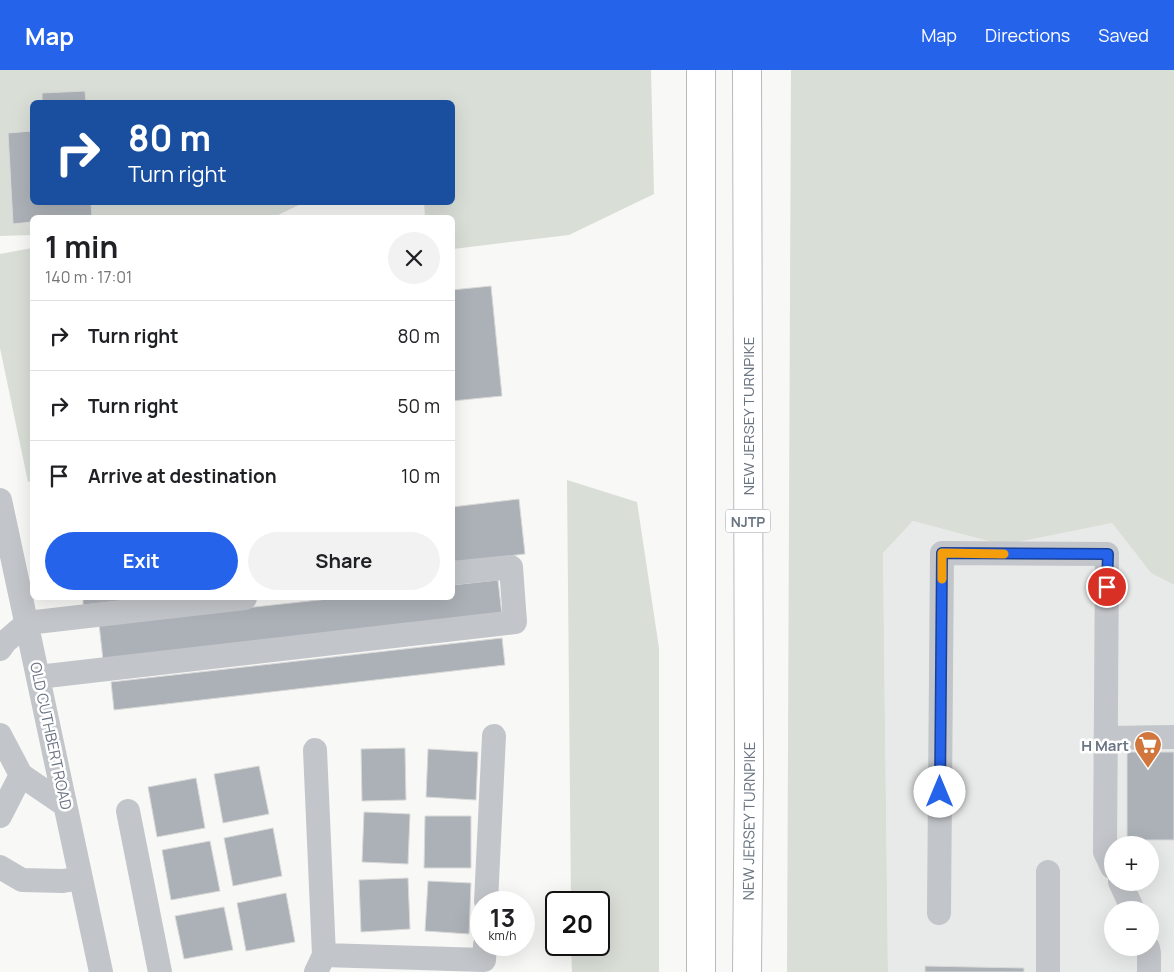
<!DOCTYPE html>
<meta charset="utf-8">
<style>
:root{--surface:#fff;--page:#f2f2f2;--text:#202124;--muted:#757577;--line:#e0e0e0;--accent:#2563eb}
body{margin:0;font-family:Manrope,sans-serif;background:var(--page);color:var(--text);height:100vh;display:flex;flex-direction:column;font-size:19px;white-space:nowrap}
*{box-sizing:border-box;margin:0}
p{font-size:16px;color:var(--muted)}
.icon{flex:none;width:28px;height:28px;fill:none;stroke:currentColor;stroke-width:2;stroke-linecap:round;stroke-linejoin:round}
.map{position:relative;flex:1;overflow:hidden}
.sheet{position:absolute;left:30px;top:145px;width:425px;height:385px;display:flex;flex-direction:column;background:var(--surface);border-radius:8px;box-shadow:0 5px 20px #0002}
.sheet>*{flex:none}
.hud{position:absolute;left:30px;top:30px;width:425px;height:105px;border-radius:8px;box-shadow:0 5px 20px #0002;background:#1a4fa0;color:#fff;overflow:hidden}
.fabs{position:absolute;left:1104px;top:766px;display:grid;gap:10px}
.fabs a{display:grid;place-items:center;width:55px;height:55px;border-radius:50%;background:var(--surface);box-shadow:0 5px 20px #0002;font-size:25px}
.speed{position:absolute;left:470px;top:821px;display:flex;gap:10px;font-size:25px;font-weight:700;text-align:center}
.speed>*{display:grid;place-content:center;width:65px;height:65px;border-radius:50%;background:var(--surface);box-shadow:0 5px 20px #0002;line-height:1}
.speed small{font-size:12px;font-weight:400}
.speed .limit{border:2px solid #111;border-radius:8px;background:#fff;color:#111}
.pin{position:absolute;display:grid;place-items:center;width:42px;height:42px;color:#fff;margin:-21px;border:2px solid #fff;border-radius:50%;box-shadow:0 1px 5px #0007}
.me{position:absolute;width:55px;margin:-28px;rotate:0deg;stroke-linejoin:round;filter:drop-shadow(0 0 4px #0008)}
.turn{display:flex;align-items:center;gap:18px;height:105px;padding:0 15px;font-size:22px}
.turn .icon{width:65px;height:65px;stroke-width:2.5}
.turn b{display:block;font-size:35px;line-height:42px}
.round{display:grid;place-items:center;flex:none;width:52px;height:52px;border-radius:26px;background:var(--page)}
.summary{display:flex;align-items:center;justify-content:space-between;height:85px;padding:0 15px}
h1{font-size:30px;font-weight:700;line-height:38px}
.cta{display:flex;gap:10px;margin-top:auto;padding:10px 15px}
.cta a{flex:1;height:58px;border-radius:30px;background:var(--accent);color:#fff;font-size:20px;font-weight:700;line-height:58px;text-align:center}
.cta a+a{background:var(--page);color:var(--text)}
ul{padding:0;list-style:none}
li{display:flex;align-items:center;gap:15px;height:70px;padding:0 15px;border-top:1px solid var(--line)}
li div{flex:1}
li b{display:block;font-size:19px}
li em{font-style:normal}
header{display:flex;align-items:center;gap:30px;box-sizing:border-box;height:70px;padding:0 25px;background:var(--accent);color:#fff}
header strong{font-size:24px}
nav{display:flex;gap:28px;margin-inline-start:auto;font-size:18px}
.map>svg:first-child{display:block}
</style>
<header>
<strong>Map</strong>
<nav><a>Map</a><a>Directions</a><a>Saved</a></nav>
</header>
<div class="map">
<svg width="1174" height="902" viewBox="0 0 1174 902">
<rect width="100%" height="100%" fill="#f8f8f6"/>
<!-- built -->
<path fill="#e8eae9" fill-rule="evenodd" d="M913 451 1003 475 1112 453 1151 503 1174 515V902H888L883 483ZM1112 775H1150V812H1112ZM1112 840H1150V878H1112Z"/>
<!-- green -->
<path fill="#d9ded7" d="M0 0H651L654 124 569 165 453 179 452 148 425 147 424 133 452 132V32H32V132L303 133 274 147 32 148V165L0 166Z
M791 0H1174V515L1151 503 1112 453 1003 475 913 451 883 483 888 902H787Z
M32 178V411L28 412 0 278V184Z
M567 410 637 432 659 578V902H572L571 875H599V832H571Z"/>
<!-- building -->
<path fill="#acb1b7" stroke="#d9dad8" d="M85 21 86 32H42V23Z
M32 61V132H91L92 148H32V152L13 154 8 63Z
M491 216 502 326 452 331V220Z
M519 429 525 484 452 493V437Z
M498 510 502 545 103 590 99 554 337 528H452V515Z
M83 528H152L83 535Z
M502 568 505 595 114 640 111 612Z
M405 678 406 730 362 731 361 679Z
M428 679 478 682 476 730 426 727Z
M1127 682H1174V770H1127Z
M259 696 269 744 223 753 214 704Z
M196 708 205 758 157 767 148 717Z
M364 742 410 744 408 794 362 792Z
M425 746H471V798H424Z
M273 758 282 806 233 816 224 768Z
M210 771 220 821 171 830 162 780Z
M408 808 410 859 361 862 359 810Z
M428 811 471 813 469 864 425 861Z
M286 823 295 872 246 881 237 833Z
M224 837 233 880 184 889 175 846Z
M925 896 1024 898V902H925Z"/>
<g fill="none" stroke-linecap="round" stroke-linejoin="round">
<defs>
<g id="highway">
<path d="M701 902V0"/>
<path id="s1" d="M747 902 749 700 747 0"/>
</g>
</defs>
<!-- highway casing -->
<use href="#highway" stroke="#b7b9bd" stroke-width="30"/>
<!-- minor -->
<path stroke="#c2c5c9" stroke-width="24" d="M0 430 101 902
M0 579 5 572 27 553 245 528
M38 607 515 552 511 497 452 503
M0 665 21 705 65 735
M1106 668 1174 667
M315 680 324 885 316 902
M128 741 160 902
M0 746 21 705
M0 797 22 810 63 811 80 808
M1120 812 1133 840
M486 832 494 666
M939 843 942 483 1107 484 1105 782 1112 797
M1148 878 1149 883V902
M324 885 484 890 485 875
M1048 902V802"/>
<!-- highway -->
<use href="#highway" stroke="#fff" stroke-width="28"/>
</g>
<g fill="none" stroke-linecap="round" stroke-linejoin="round">
<defs>
<path id="route" d="M940 722 942 483 1108 484 1107 517"/>
</defs>
<!-- route casing -->
<use href="#route" stroke="#184099" stroke-width="12"/>
<!-- route -->
<use href="#route" stroke="#2563eb" stroke-width="9"/>
<!-- slow -->
<path stroke="#f59e0b" stroke-width="9" d="M942 509V483L1004 484"/>
</g>
<!-- icons -->
<defs>
<symbol id="supermarket-pin" viewBox="-11 -11 22 30"><path d="M0 17L-7.5 6A9.5 9.5 0 1 1 7.5 6Z" fill="#d1763d" stroke="#fff"/><path d="M-6-5.5h2.5l.6 2H6L4.5 2H-2.5L-4.4-4H-6ZM-1.5 3.2a1.3 1.3 0 1 0 .1 0ZM3 3.2a1.3 1.3 0 1 0 .1 0Z" fill="#fff"/></symbol>
</defs>
<g fill-rule="evenodd">
<use href="#supermarket-pin" x="1132" y="659" width="32" height="43"/>
</g>
<g text-anchor="middle" dominant-baseline="central" stroke-width="5" stroke-linejoin="round" paint-order="stroke">
<!-- shield labels -->
<rect fill="#fff" stroke="#979ea8" stroke-width="1" x="725.5" y="439.5" width="45" height="23" rx="4"/>
<g font-size="14" font-weight="bold" fill="#6a7483">
<text x="748" y="451">NJTP</text>
</g>
<!-- street labels -->
<g font-size="15" fill="#6a7483" stroke="#fff">
<text transform="translate(748 346) rotate(-90)">NEW JERSEY TURNPIKE</text>
<text transform="translate(51 666) rotate(78)">OLD CUTHBERT ROAD</text>
<text stroke="none"><textPath href="#s1" startOffset="151">NEW JERSEY TURNPIKE</textPath></text>
</g>
<!-- poi labels -->
<g font-size="15" font-weight="bold" fill="#6a7483" stroke="#fff" text-anchor="end">
<text x="1129" y="675">H Mart</text>
</g>
</g>
</svg>
<div class="fabs">
<a>+</a>
<a>−</a>
</div>
<div class="speed"><div>13<small>km/h</small></div><div class="limit">20</div></div>
<div class="pin" style="left:1107px;top:517px;background:#d93025"><svg class="icon" aria-label="arrive" viewBox="0 0 24 24"><path d="M6 21V4h12l-3 4 3 4H6"/></svg></div>
<svg class="me" style="left:940px;top:722px" viewBox="-20 -20 40 40"><circle r="19" fill="#fff"/><path d="M0-13L10 11 0 6-10 11z" fill="#2563eb"/></svg>
<div class="hud">
<div class="turn"><svg class="icon" aria-label="right" viewBox="0 0 24 24"><path d="M7 20v-9h11M14 6l5 5-5 5"/></svg><div><b>80 m</b>Turn right</div></div>
</div>
<section class="sheet">
<div class="summary"><div><h1>1 min</h1><p>140 m · 17:01</p></div><a class="round"><svg class="icon" aria-label="close" viewBox="0 0 24 24"><path d="M6 6l12 12M18 6L6 18"/></svg></a></div>
<ul>
<li><svg class="icon" aria-label="right" viewBox="0 0 24 24"><path d="M7 20v-9h11M14 6l5 5-5 5"/></svg><div><b>Turn right</b></div><em>80 m</em></li>
<li><svg class="icon" aria-label="right" viewBox="0 0 24 24"><path d="M7 20v-9h11M14 6l5 5-5 5"/></svg><div><b>Turn right</b></div><em>50 m</em></li>
<li><svg class="icon" aria-label="arrive" viewBox="0 0 24 24"><path d="M6 21V4h12l-3 4 3 4H6"/></svg><div><b>Arrive at destination</b></div><em>10 m</em></li>
</ul>
<div class="cta"><a>Exit</a><a>Share</a></div>
</section>
</div>
